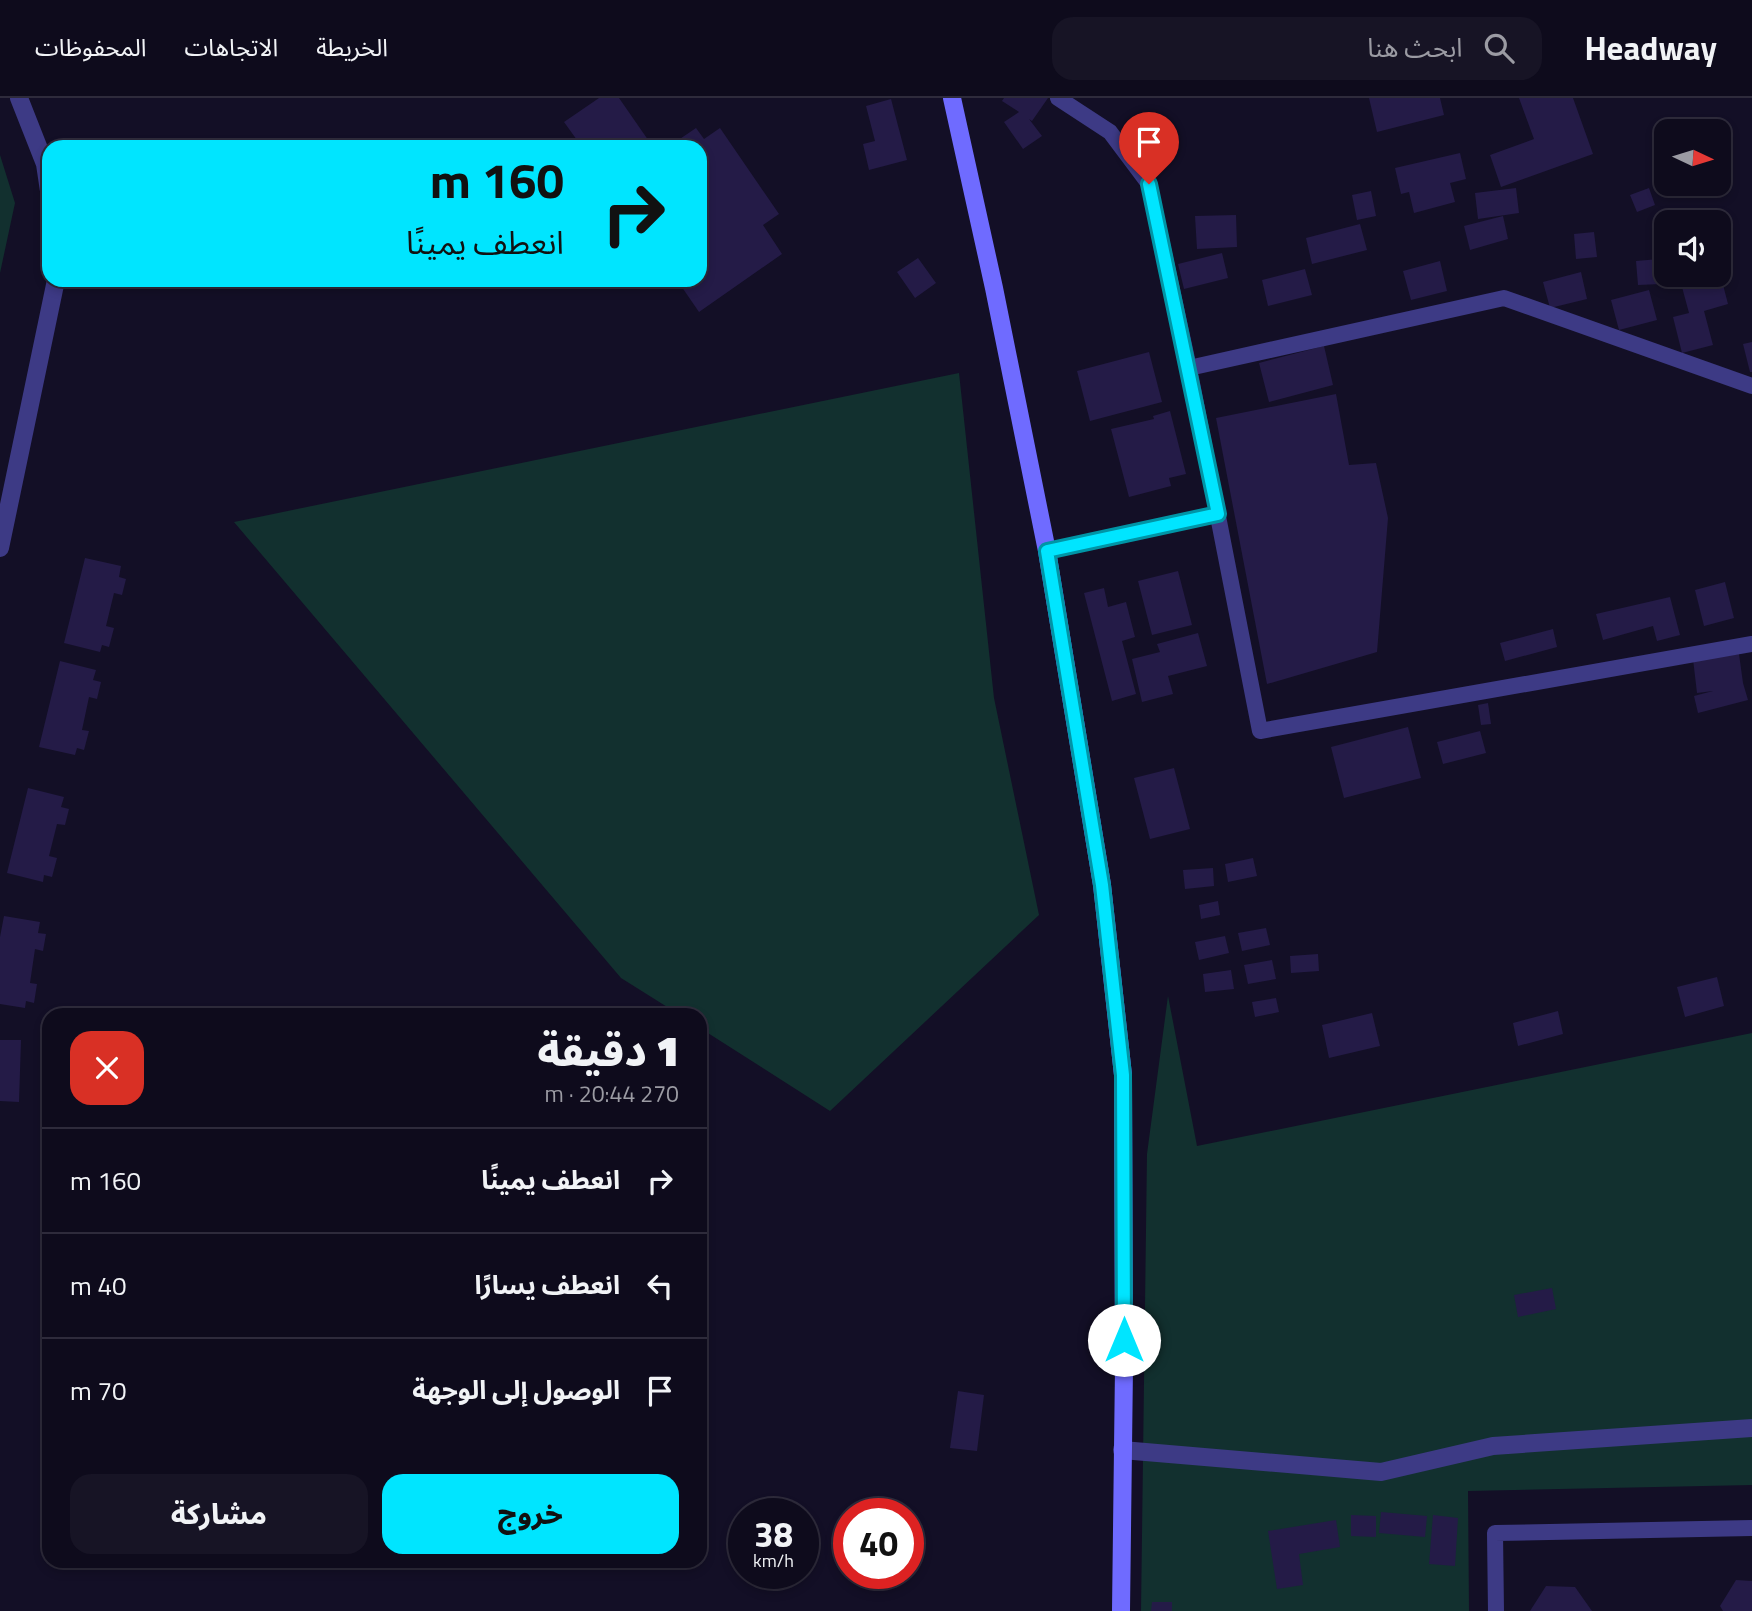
<!DOCTYPE html>
<html lang="ar">
<meta charset="utf-8">
<style>
:root{--surface:#0e0b1c;--page:#171425;--text:#f1f3f6;--muted:#9b9ba3;--line:#2e2b3b;--accent:#00e5ff}
body{margin:0;font-family:"Titillium Web","Noto Sans Arabic",sans-serif;background:var(--page);color:var(--text);direction:rtl;height:100vh;display:flex;flex-direction:column;font-size:26px;white-space:nowrap}
*{box-sizing:border-box;margin:0}
p{font-size:23px;color:var(--muted)}
.icon{flex:none;width:38px;height:38px;fill:none;stroke:currentColor;stroke-width:2;stroke-linecap:round;stroke-linejoin:round}
.map{position:relative;flex:1;overflow:hidden;direction:ltr}
.details{position:absolute;left:42px;top:910px;width:665px;height:560px;display:flex;flex-direction:column;background:var(--surface);border-radius:21px;box-shadow:0 4px 10px #0003,0 0 0 2px var(--line);direction:rtl}
.details>*{flex:none}
.hud{position:absolute;left:42px;top:42px;width:665px;height:147px;border-radius:21px;box-shadow:0 4px 10px #0003,0 0 0 2px var(--line);direction:rtl;background:#00e5ff;color:#111;overflow:hidden}
.needle{width:46px;rotate:94deg}
.fabs{position:absolute;left:1654px;top:21px;display:grid;gap:14px}
.fabs a{display:grid;place-items:center;width:77px;height:77px;border-radius:14px;background:var(--surface);box-shadow:0 4px 10px #0003,0 0 0 2px var(--line);font-size:35px}
.speed{position:absolute;left:728px;top:1400px;display:flex;gap:14px;font-size:35px;font-weight:700;text-align:center}
.speed>*{display:grid;place-content:center;width:91px;height:91px;border-radius:50%;background:var(--surface);box-shadow:0 4px 10px #0003,0 0 0 2px var(--line);line-height:1}
.speed small{font-size:18px;font-weight:400}
.speed .limit{border:10px solid #d22;background:#fff;color:#111}
.pin{position:absolute;display:grid;place-items:center;width:60px;height:60px;color:#fff;margin:-72px -30px;border-radius:50% 50% 50% 0;rotate:-45deg;box-shadow:0 0 7px #0007}
.pin .icon{rotate:45deg}
.me{position:absolute;width:77px;margin:-38px;rotate:0deg;stroke-linejoin:round;filter:drop-shadow(0 0 5px #0008)}
.turn{display:flex;align-items:center;gap:24px;height:147px;padding:0 28px;font-size:32px}
.turn .icon{width:91px;height:91px;stroke-width:2.5}
.turn b{display:block;font-size:49px;line-height:60px}
.round{display:grid;place-items:center;flex:none;width:74px;height:74px;border-radius:21px;background:var(--page)}
.overview{display:flex;align-items:center;justify-content:space-between;height:119px;padding:0 28px}
h1{font-size:42px;font-weight:800;line-height:52px}
.cta{display:flex;gap:14px;margin-top:auto;padding:14px 28px}
.cta a{flex:1;height:80px;border-radius:21px;background:var(--accent);color:#111;font-size:28px;font-weight:800;line-height:80px;text-align:center}
.cta a+a{background:var(--page);color:var(--text)}
ul{padding:0;list-style:none}
li{display:flex;align-items:center;gap:21px;height:105px;padding:0 28px;border-top:2px solid var(--line)}
li div{flex:1}
li b{display:block;font-size:26px}
li em{font-style:normal}
header{display:flex;align-items:center;gap:42px;box-sizing:border-box;height:98px;padding:0 35px;background:var(--surface);border-bottom:2px solid var(--line)}
header strong{font-size:33px}
nav{display:flex;gap:38px;margin-inline-start:auto;font-size:24px}
.search{width:490px;height:63px;background:var(--page);display:flex;align-items:center;gap:18px;box-sizing:border-box;padding:0 24px;border-radius:21px;color:var(--muted);font-size:26px}
.map>svg:first-child{display:block}
</style>
<header>
<strong>Headway</strong>
<div class="search"><svg class="icon" aria-label="search" viewBox="0 0 24 24"><circle cx="10" cy="10" r="6"/><path d="M15 15l6 6"/></svg>ابحث هنا</div>
<nav><a>الخريطة</a><a>الاتجاهات</a><a>المحفوظات</a></nav>
</header>
<div class="map">
<svg width="1752" height="1513" viewBox="0 0 1752 1513">
<rect width="100%" height="100%" fill="#130f26"/>
<!-- green -->
<path fill="#12302f" d="M0 57 15 105 0 175Z
M959 275 994 600 1039 817 830 1013 700 930V917H680L621 880 234 424Z
M1168 898 1197 1048 1752 935V1387L1468 1393 1469 1513H1141L1147 1056Z"/>
<!-- building -->
<path fill="#241b47" d="M599 0H619L653 49H582L564 24Z
M1004 0H1048L1032 23 1029 21 1042 38 1023 51 1004 24 1019 14 1002 3Z
M1369 0H1440L1444 17 1377 34Z
M1519 0H1573L1593 56 1501 89 1490 57 1534 41Z
M891 1 907 62 869 72 863 46 875 43 866 8Z
M696 30 704 41 720 30 779 116 763 127 782 156 699 214 677 182H700V49H668Z
M1460 55 1466 81 1450 85 1455 104 1414 115 1409 94 1401 96 1395 70Z
M1516 90 1519 115 1478 121 1475 95Z
M1649 90 1655 107 1637 114 1630 97Z
M1371 93 1376 118 1357 122 1352 97Z
M1236 117 1237 149 1197 151 1195 118Z
M1503 118 1508 141 1470 152 1464 128Z
M1360 126 1367 152 1312 166 1306 140Z
M1594 134 1597 159 1576 161 1574 136Z
M1222 155 1228 180 1184 191 1178 166Z
M918 160 936 185 915 200 897 174Z
M1659 161 1661 186 1638 187 1636 163Z
M1440 163 1447 193 1411 202 1403 173Z
M1305 171 1312 197 1268 208 1262 182Z
M1581 174 1587 201 1550 210 1543 184Z
M1721 179 1728 206 1704 213 1713 247 1682 255 1673 219 1689 215 1682 189Z
M1649 192 1657 222 1619 232 1611 202Z
M1752 244V274H1750L1743 246Z
M1324 248 1333 287 1269 304 1259 265Z
M1149 254 1162 304 1090 323 1077 273Z
M1336 296 1349 367 1376 365 1388 420 1377 554 1267 586 1216 320Z
M1170 313 1186 376 1169 380 1171 388 1129 399 1111 331 1154 321 1153 318Z
M85 460 121 468 119 479 126 481 122 497 114 495 106 528 114 530 109 549 102 547 100 554 64 545Z
M1178 473 1192 527 1152 537 1138 483Z
M1725 484 1734 520 1704 528 1695 492Z
M1104 490 1108 509 1126 504 1135 539 1122 543 1136 596 1112 603 1084 495Z
M1670 499 1680 537 1657 543 1653 528 1603 542 1596 516Z
M1553 531 1557 549 1505 563 1500 545Z
M1198 535 1207 568 1168 578 1173 596 1142 604 1132 561 1160 554 1157 546Z
M1739 556 1743 585 1748 602 1698 615 1694 598 1713 593 1697 595 1693 561Z
M60 563 96 572 93 582 101 584 97 601 89 599 82 632 89 633 84 652 77 650 75 657 39 649Z
M1488 605 1491 626 1481 627 1478 607Z
M1408 629 1421 680 1344 700 1331 649Z
M1480 633 1486 655 1443 666 1437 644Z
M1174 670 1190 731 1150 741 1134 680Z
M28 690 64 699 61 709 69 711 65 727 57 726 49 758 57 760 52 779 44 777 43 784 7 775Z
M1253 760 1257 778 1228 784 1225 766Z
M1213 770 1214 788 1185 791 1183 772Z
M1218 803 1220 817 1201 821 1199 807Z
M4 818 40 824 38 835 46 836 43 853 35 851 30 885 37 886 34 905 26 903 25 910 0 906V839Z
M1266 830 1270 847 1242 853 1238 835Z
M1225 838 1229 855 1199 862 1195 844Z
M1318 856 1319 873 1291 875 1290 858Z
M1272 862 1276 881 1248 886 1244 867Z
M1231 872 1234 891 1205 894 1203 876Z
M1717 879 1724 908 1685 919 1677 889Z
M1276 900 1279 914 1255 919 1252 904Z
M1558 913 1563 936 1518 948 1513 925Z
M1372 915 1380 948 1329 960 1322 927Z
M0 942H21L19 1004 0 1003Z
M1552 1190 1556 1211 1518 1219 1514 1197Z
M958 1293 984 1297 977 1353 950 1350Z
M1381 1414 1427 1418 1425 1439 1379 1435Z
M1351 1417 1376 1418V1439L1351 1438Z
M1433 1417 1458 1420 1455 1468 1429 1466Z
M1336 1422 1340 1449 1299 1456 1303 1487 1277 1491 1268 1433Z
M1736 1482 1752 1483V1513H1723L1720 1508Z
M1546 1488 1575 1489 1592 1513H1530Z
M1152 1504H1172V1513H1151Z"/>
<g fill="none" stroke-linecap="round" stroke-linejoin="round">
<!-- lane -->
<path stroke="#3d3a85" stroke-width="16" d="M1058 0 1110 34 1149 86 1189 270
M1752 288 1504 200 1189 270 1260 633 1752 546
M1047 453 1218 416
M1496 1513 1495 1435 1752 1430"/>
<!-- street -->
<path stroke="#3d3a85" stroke-width="18" d="M19 0 45 66 49 93
M0 450 56 182
M1122 1352 1381 1374 1493 1348 1752 1330"/>
<!-- secondary -->
<path stroke="#6f6bff" stroke-width="18" d="M952 0 994 190 1047 453 1102 787 1123 977 1124 1269 1121 1513"/>
</g>
<g fill="none" stroke-linecap="round" stroke-linejoin="round">
<defs>
<path id="route" d="M1124 1242 1123 977 1102 787 1047 453 1218 416 1149 86"/>
</defs>
<!-- route casing -->
<use href="#route" stroke="#0095a6" stroke-width="18"/>
<!-- route -->
<use href="#route" stroke="#00e5ff" stroke-width="12"/>
</g>
</svg>
<div class="fabs">
<a><svg class="needle" viewBox="-14 -14 28 28"><path d="M0-13l5 13h-10z" fill="#e53935"/><path d="M0 13l5-13h-10z" fill="#9b9ba3"/></svg></a>
<a><svg class="icon" aria-label="sound" viewBox="0 0 24 24"><path d="M4 9h4l5-4v14l-5-4H4zM17 9q2 3 0 6"/></svg></a>
</div>
<div class="speed"><div>38<small>km/h</small></div><div class="limit">40</div></div>
<div class="pin" style="left:1149px;top:86px;background:#d93025"><svg class="icon" aria-label="arrive" viewBox="0 0 24 24"><path d="M6 21V4h12l-3 4 3 4H6"/></svg></div>
<svg class="me" style="left:1124px;top:1242px" viewBox="-20 -20 40 40"><circle r="19" fill="#fff"/><path d="M0-13L10 11 0 6-10 11z" fill="#00e5ff"/></svg>
<div class="hud">
<div class="turn"><svg class="icon" aria-label="right" viewBox="0 0 24 24"><path d="M7 20v-9h11M14 6l5 5-5 5"/></svg><div><b>160 m</b>انعطف يمينًا</div></div>
</div>
<section class="details">
<div class="overview"><div><h1>1 دقيقة</h1><p>270 m · 20:44</p></div><a class="round" style="background:#d93025;color:#fff"><svg class="icon" aria-label="close" viewBox="0 0 24 24"><path d="M6 6l12 12M18 6L6 18"/></svg></a></div>
<ul>
<li><svg class="icon" aria-label="right" viewBox="0 0 24 24"><path d="M7 20v-9h11M14 6l5 5-5 5"/></svg><div><b>انعطف يمينًا</b></div><em>160 m</em></li>
<li><svg class="icon" aria-label="left" viewBox="0 0 24 24"><path d="M17 20v-9H6M10 6l-5 5 5 5"/></svg><div><b>انعطف يسارًا</b></div><em>40 m</em></li>
<li><svg class="icon" aria-label="arrive" viewBox="0 0 24 24"><path d="M6 21V4h12l-3 4 3 4H6"/></svg><div><b>الوصول إلى الوجهة</b></div><em>70 m</em></li>
</ul>
<div class="cta"><a>خروج</a><a>مشاركة</a></div>
</section>
</div>
